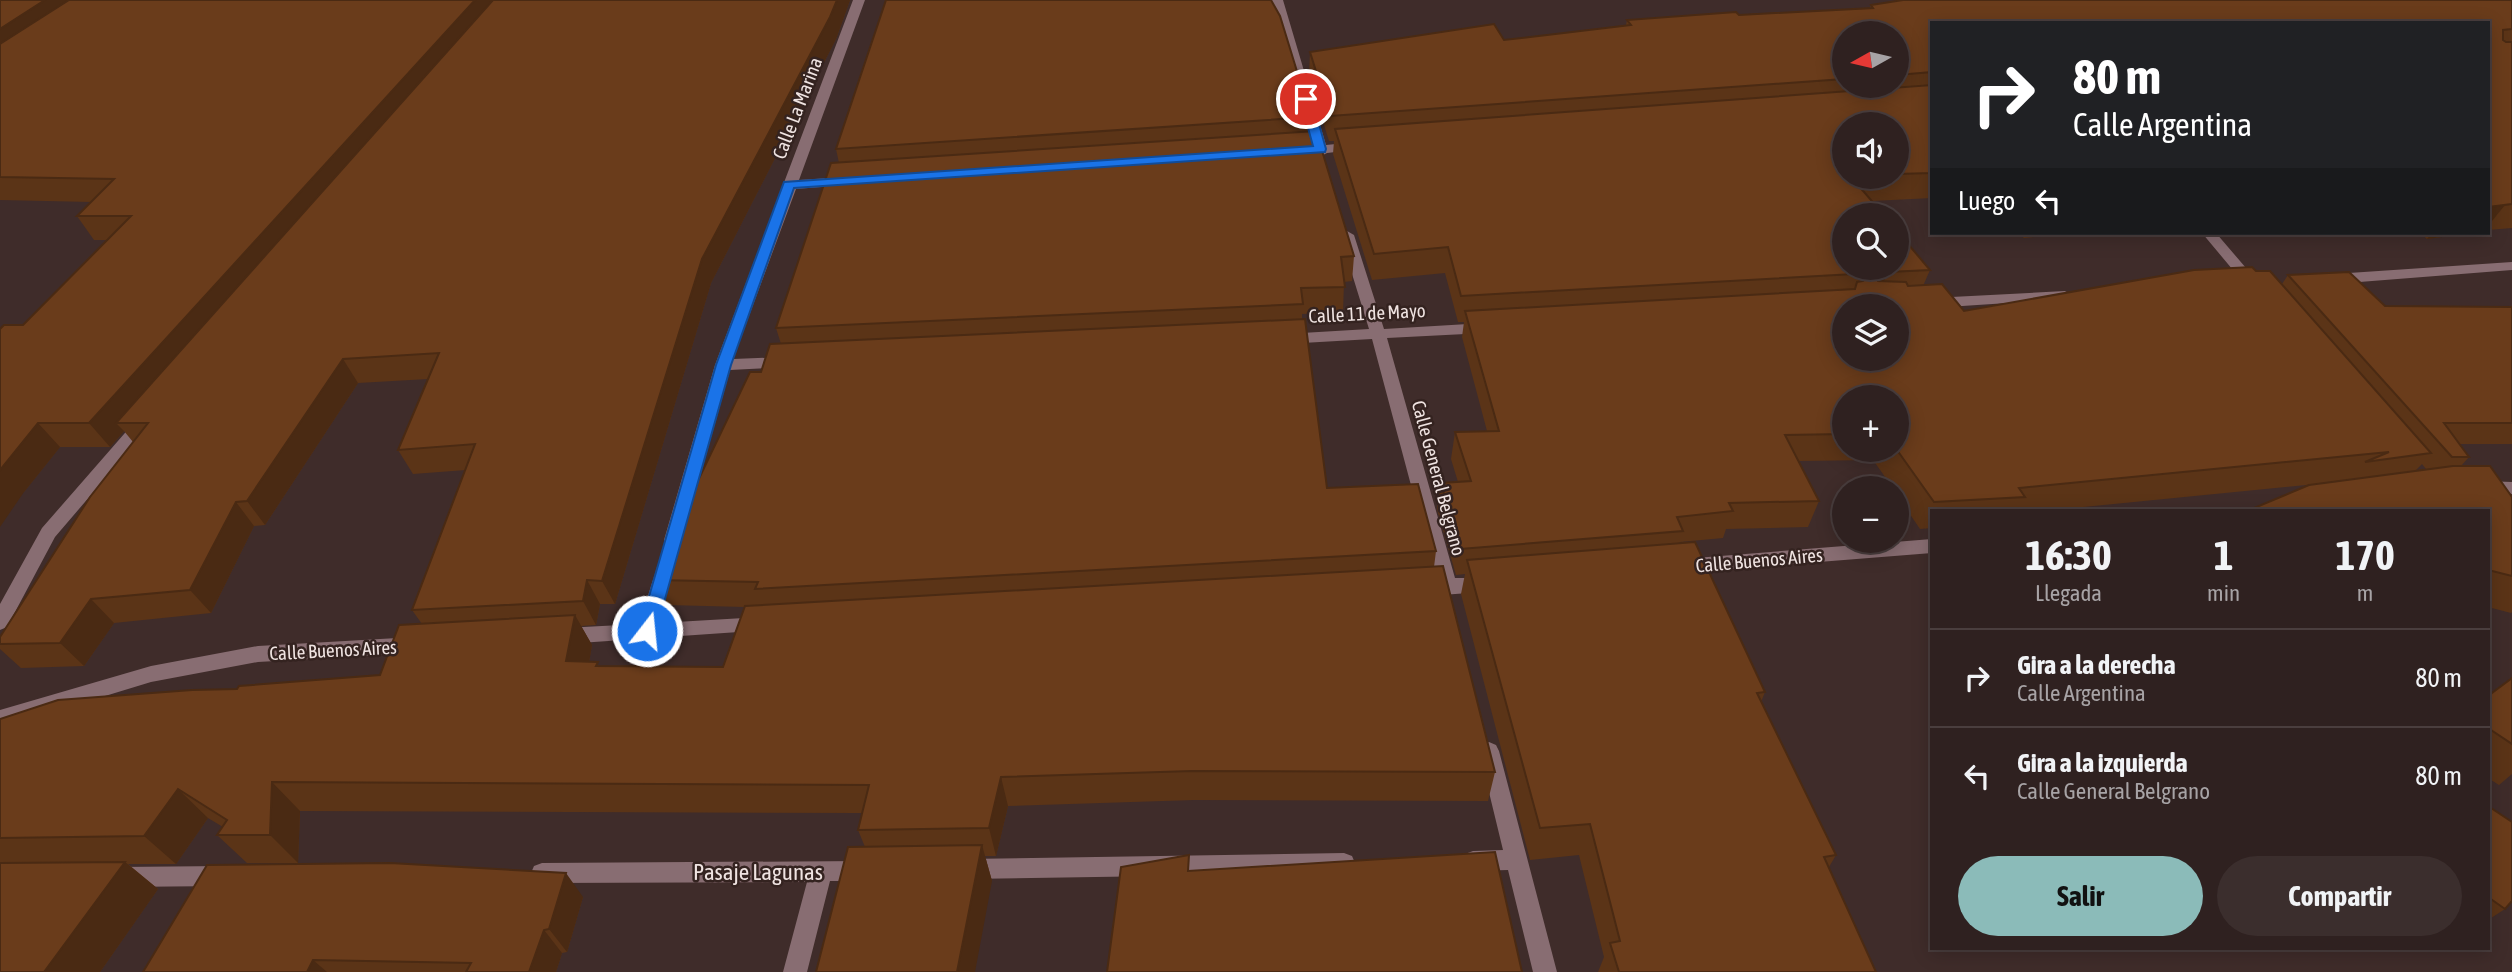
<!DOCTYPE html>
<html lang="es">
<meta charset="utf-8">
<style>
:root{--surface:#2f2120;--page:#3b2e2d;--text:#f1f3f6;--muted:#a7a3a5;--line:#4a3e3e;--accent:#8bbbb9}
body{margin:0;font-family:"Asap Condensed",sans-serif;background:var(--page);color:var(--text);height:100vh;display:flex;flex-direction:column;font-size:26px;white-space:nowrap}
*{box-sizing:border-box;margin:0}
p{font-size:23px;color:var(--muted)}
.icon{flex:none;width:38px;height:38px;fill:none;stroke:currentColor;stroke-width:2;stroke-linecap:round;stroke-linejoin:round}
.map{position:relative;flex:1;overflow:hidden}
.panel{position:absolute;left:1930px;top:509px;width:560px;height:441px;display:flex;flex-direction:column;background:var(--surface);border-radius:0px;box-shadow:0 4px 18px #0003,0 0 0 2px var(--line)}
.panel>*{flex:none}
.hud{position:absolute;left:1930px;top:21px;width:560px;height:214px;border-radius:0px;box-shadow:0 4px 18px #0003,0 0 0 2px var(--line);background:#202124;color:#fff;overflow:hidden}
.needle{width:46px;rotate:262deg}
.controls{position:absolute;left:1832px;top:21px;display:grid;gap:14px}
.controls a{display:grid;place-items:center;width:77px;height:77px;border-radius:50%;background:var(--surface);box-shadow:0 4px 18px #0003,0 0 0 2px var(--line);font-size:35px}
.pin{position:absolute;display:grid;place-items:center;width:60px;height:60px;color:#fff;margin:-30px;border:4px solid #fff;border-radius:50%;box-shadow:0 2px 7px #0007}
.me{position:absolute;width:77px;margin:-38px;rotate:16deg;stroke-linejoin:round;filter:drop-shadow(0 0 5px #0008)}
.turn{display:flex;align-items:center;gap:24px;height:147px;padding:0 28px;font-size:32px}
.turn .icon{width:91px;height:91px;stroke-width:2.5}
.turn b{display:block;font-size:49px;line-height:60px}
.then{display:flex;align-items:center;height:66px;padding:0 28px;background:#0003;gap:14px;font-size:26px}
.eta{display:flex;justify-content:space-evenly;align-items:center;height:119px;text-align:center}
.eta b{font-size:42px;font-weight:700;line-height:49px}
.primary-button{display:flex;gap:14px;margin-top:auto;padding:14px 28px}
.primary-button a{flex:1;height:80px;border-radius:42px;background:var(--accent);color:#111;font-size:28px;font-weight:700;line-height:80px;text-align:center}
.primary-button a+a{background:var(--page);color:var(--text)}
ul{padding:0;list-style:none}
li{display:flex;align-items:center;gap:21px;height:98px;padding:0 28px;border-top:2px solid var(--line)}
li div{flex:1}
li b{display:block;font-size:26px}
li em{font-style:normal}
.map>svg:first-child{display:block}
</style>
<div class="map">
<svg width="2512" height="972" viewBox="0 0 2512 972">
<rect width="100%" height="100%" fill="#3f2c2a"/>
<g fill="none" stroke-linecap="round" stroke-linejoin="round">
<!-- minor -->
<path fill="#886d72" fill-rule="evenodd" d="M853 0H865L799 180 846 177 853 181 846 185 796 189 733 359 785 357 793 362 785 367 730 370 682 540 679 545H667L664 540 715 365Z
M1271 0H1283L1326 145 1356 142 1363 146 1361 149 1327 153 1321 156C1313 154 1299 158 1293 151L1295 148 1313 146Z
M1347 231 1354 235 1384 329 1485 323 1493 328 1485 333 1387 338 1455 578H1491L1493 583 1491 588C1473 594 1435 597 1418 592L1416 587 1418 582 1436 579 1372 339 1285 344 1277 339 1285 334 1369 329 1340 235Z
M2202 233H2216L2258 282 2261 285 2258 288H2248Z
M2512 262V270L2334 284 2327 279 2334 274Z
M2065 291 2073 296 2070 299 1932 308 1924 303 1932 298Z
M144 416 150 418 152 422 150 426 55 537 7 627 0 630V604L42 528 138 418Z
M2484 481 2512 482V494L2478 491 2475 487 2478 483Z
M1932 539V553L1683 573 1676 571 1674 566 1676 561 1683 559Z
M666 560 673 562 675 567 659 623 761 617 768 620 771 625 768 630 565 644 558 641 555 636 558 631 565 628 639 624 657 567 659 562Z
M415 637 422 639 425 645 422 651 415 653 258 662 151 682 0 728V710L151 666 258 646Z
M1489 742 1496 745 1499 751 1557 972H1533L1508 870 1473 871 1465 868 1462 861 1465 854 1473 851 1503 850 1479 751 1482 745Z
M1344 853 1352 856 1355 863 1352 870 1344 873 966 879 958 876 955 869 958 862 966 859Z
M864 861 872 864 875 871 872 878 864 881H830L807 972H783L807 882 542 883 534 880 531 873 534 866 542 863Z
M224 866 232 869 235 876 232 883 224 886 119 887 111 884 108 877 111 870 119 867Z"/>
</g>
<!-- wall -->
<path fill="#5b3417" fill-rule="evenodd" d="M0 0H850L836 39 711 283 615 604H600L596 625 581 626 592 645 589 662 600 666 723 667 745 607 667 605 654 580 761 372 781 344 776 328 839 163 836 149 1311 117V131L1354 256 1352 281 1344 282 1343 313 1302 314V319L1327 488 1436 551 1434 567 1495 772 1488 801 1194 800 1008 806 996 856H985L992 881 865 847 858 830 862 813 300 811 298 863H247L217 835 223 827 208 818 176 864H128L158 889 100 972H0V719L237 689 380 675 422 624 412 610 466 470 413 474 398 450 428 379 358 383 265 525 254 526 211 613 114 623 84 666 21 668 0 649V637L133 442 124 431 110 447H60L24 492 23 325 107 240H94L77 216 92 202 0 200Z
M2512 0V228L2488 230V23H1932V198L1872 201 1930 270 1923 286 1964 311 2256 271 2282 284 2288 275 2385 306 2512 307V444H2459L2469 457 2461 466 2512 497V612L2511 613 2488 607V511L2316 484 2043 511H1932V528L1920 529 1897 495V488H1893L1873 460 1799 461 1819 501 1808 527 1726 529 1723 538 1680 542 1679 543 1765 692 1761 702 1836 855 1829 867 1876 972H1598L1604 957 1579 855 1530 860 1461 594 1465 574 1456 575 1437 509 1441 483 1458 482 1451 459 1455 432 1487 431 1462 337 1464 322H1458L1445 273 1372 280 1333 154 1334 141H1329L1309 76 1310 52 1504 40 1626 25 1627 20 1870 8 1871 5ZM1844 33H1897V86H1844ZM1897 124V177H1844ZM1844 397H1897V450H1844ZM2422 464 2426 469 2416 470Z
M2018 233H2073L2024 238Z
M2420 233H2470L2427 239Z
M2512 678V774L2499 785 2488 778V696Z
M2488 806 2505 909 2488 920Z
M583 897 567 952 562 953 556 972H143Z"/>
<!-- shaded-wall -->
<path fill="#4a2a13" d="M45 0H92L0 61V29Z
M475 0H504L116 423 124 431 110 447 89 423Z
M837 0H850L836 39 711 283 615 604 602 581 702 259Z
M2505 205 2488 226V207Z
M2432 233H2470L2427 239Z
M1888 272 1877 298 1878 278Z
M343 359 358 383 265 525 247 501Z
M38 423 60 447 24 492 0 527V470Z
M236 502 254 526 211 613 190 590Z
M587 580 600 604 596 625 583 601Z
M91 599 114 623 84 666 60 643Z
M575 615 592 645 584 691 566 661Z
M1001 777 1008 806 996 856 989 828Z
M272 782 300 811 298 863 270 835Z
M178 789 208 818 176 864 144 836Z
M982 845 992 881 975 972H957Z
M125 862 158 889 100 972H44Z
M566 873 583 897 567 952 549 929Z
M544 930 562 953 556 972H529Z
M313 960 327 972H307Z"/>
<!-- building -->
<path fill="#6a3c1b" stroke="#4a2a13" stroke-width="2" fill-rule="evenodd" d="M0 0H45L0 29Z
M69 0H475L89 423H38L0 470V329L4 325H23L131 216H77L114 179 0 177V44Z
M493 0H837L830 17 702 259 602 581 587 580 583 601 412 610 475 444 398 450 439 353 343 359 247 501 236 502 190 590 91 599 60 643 0 644V637L90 497 148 423H116Z
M886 0H1271L1280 16 1311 117 836 149Z
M1903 0H2512V29L2503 30V40L2506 42H2512V204L2488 207V23H1932V72L1897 75V33H1844V79L1330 116 1310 52 1494 24 1504 40 1631 25 1627 20 1736 12 1739 15 1873 8 1871 5Z
M1932 85V173L1897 174V124H1844V177H1852H1851L1884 215H1844V268H1897V231L1930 270 1888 272 1878 278V281L1906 282 1908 286 1942 284 1964 311 2194 270 2252 267 2256 271H2270L2431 453 2365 462 2389 452 2019 488 2025 497 1934 502 1897 450V397H1844V434L1785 435 1819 501 1729 503 1733 511 1677 517 1683 531 1460 549 1441 483 1471 481 1455 432 1499 431 1465 311 1855 289 1857 282 1863 281 1862 277 1854 274 1461 296 1448 247 1374 254 1335 129ZM1844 306H1897V359H1844Z
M1316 131 1354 256 1341 257 1345 287 1301 288 1303 304 776 328 831 163Z
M2349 272 2385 306 2512 307V423H2444L2469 457H2452L2288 275Z
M1305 319 1327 488 1418 484 1436 551 755 589 758 582 654 580 660 560 750 372H761L770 344Z
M2453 466H2490L2512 497V576L2488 570V511H2247L2309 485Z
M1695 542 1765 692 1757 693 1836 855 1824 857 1876 972H1619L1610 943 1620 941 1590 824 1540 828 1467 560Z
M1443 566 1495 772 1192 771 1001 777 989 828 858 830 869 785 272 782 270 835H217L227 820 178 789 144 836 0 838V719L58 700 192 690 237 689 239 686 380 675 399 625 575 615 566 661 598 662 596 666 723 667 745 606Z
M2512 678V744L2488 728V696Z
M2488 806 2512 822V901L2505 909 2488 897Z
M982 845 957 972H816L848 847Z
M1495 852 1522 972H1107L1121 867 1189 855 1188 871Z
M125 862 44 972H0V863Z
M390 863 566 873 549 929 544 930 529 972H466L471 963 313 960 307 972H143L207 865Z"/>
<!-- route -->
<path fill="#1a73e8" stroke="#114b97" stroke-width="2" d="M1306 96 1312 99 1326 149 1325 152 794 188 731 365 656 631 654 636H641L639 631 716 365 784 182 1313 146 1300 99Z"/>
<g text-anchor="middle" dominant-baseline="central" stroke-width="5" stroke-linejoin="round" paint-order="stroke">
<!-- street labels -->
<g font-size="19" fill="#efe3e1" stroke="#342320">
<text transform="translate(797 108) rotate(-69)">Calle La Marina</text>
<text transform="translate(1367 313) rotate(-3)">Calle 11 de Mayo</text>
<text transform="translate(1439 478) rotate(75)">Calle General Belgrano</text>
<text transform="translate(1759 560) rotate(-5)">Calle Buenos Aires</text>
<text transform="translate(333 650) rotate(-3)">Calle Buenos Aires</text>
</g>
<!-- near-street labels -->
<g font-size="23" fill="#efe3e1" stroke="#342320">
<text x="758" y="872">Pasaje Lagunas</text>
</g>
</g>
</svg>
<div class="controls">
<a><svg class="needle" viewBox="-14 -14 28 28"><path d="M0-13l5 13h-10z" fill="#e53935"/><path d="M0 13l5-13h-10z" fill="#a7a3a5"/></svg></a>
<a><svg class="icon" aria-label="sound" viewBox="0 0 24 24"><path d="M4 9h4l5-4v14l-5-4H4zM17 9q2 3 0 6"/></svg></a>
<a><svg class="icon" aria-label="search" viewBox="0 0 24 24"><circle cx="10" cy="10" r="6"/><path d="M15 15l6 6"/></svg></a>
<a><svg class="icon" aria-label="layers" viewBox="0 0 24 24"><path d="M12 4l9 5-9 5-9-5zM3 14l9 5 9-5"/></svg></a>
<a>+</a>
<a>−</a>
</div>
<div class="pin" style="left:1306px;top:99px;background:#d93025"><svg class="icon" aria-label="arrive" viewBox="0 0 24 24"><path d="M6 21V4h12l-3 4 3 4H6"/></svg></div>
<svg class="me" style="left:647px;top:631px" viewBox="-20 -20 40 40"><circle r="17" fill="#1a73e8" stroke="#fff" stroke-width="3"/><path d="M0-11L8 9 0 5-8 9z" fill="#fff"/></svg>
<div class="hud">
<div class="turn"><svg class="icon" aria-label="right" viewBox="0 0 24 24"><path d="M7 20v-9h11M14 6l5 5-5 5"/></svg><div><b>80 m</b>Calle Argentina</div></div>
<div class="then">Luego<svg class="icon" aria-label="left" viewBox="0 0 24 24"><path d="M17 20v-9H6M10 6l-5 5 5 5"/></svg></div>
</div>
<section class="panel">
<div class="eta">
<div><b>16:30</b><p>Llegada</p></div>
<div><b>1</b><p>min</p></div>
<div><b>170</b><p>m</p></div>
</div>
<ul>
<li><svg class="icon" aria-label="right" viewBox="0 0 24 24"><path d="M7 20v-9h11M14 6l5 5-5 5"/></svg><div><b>Gira a la derecha</b><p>Calle Argentina</p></div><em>80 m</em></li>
<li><svg class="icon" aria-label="left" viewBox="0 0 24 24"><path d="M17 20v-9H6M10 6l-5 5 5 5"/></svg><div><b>Gira a la izquierda</b><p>Calle General Belgrano</p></div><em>80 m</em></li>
</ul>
<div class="primary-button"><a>Salir</a><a>Compartir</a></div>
</section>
</div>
